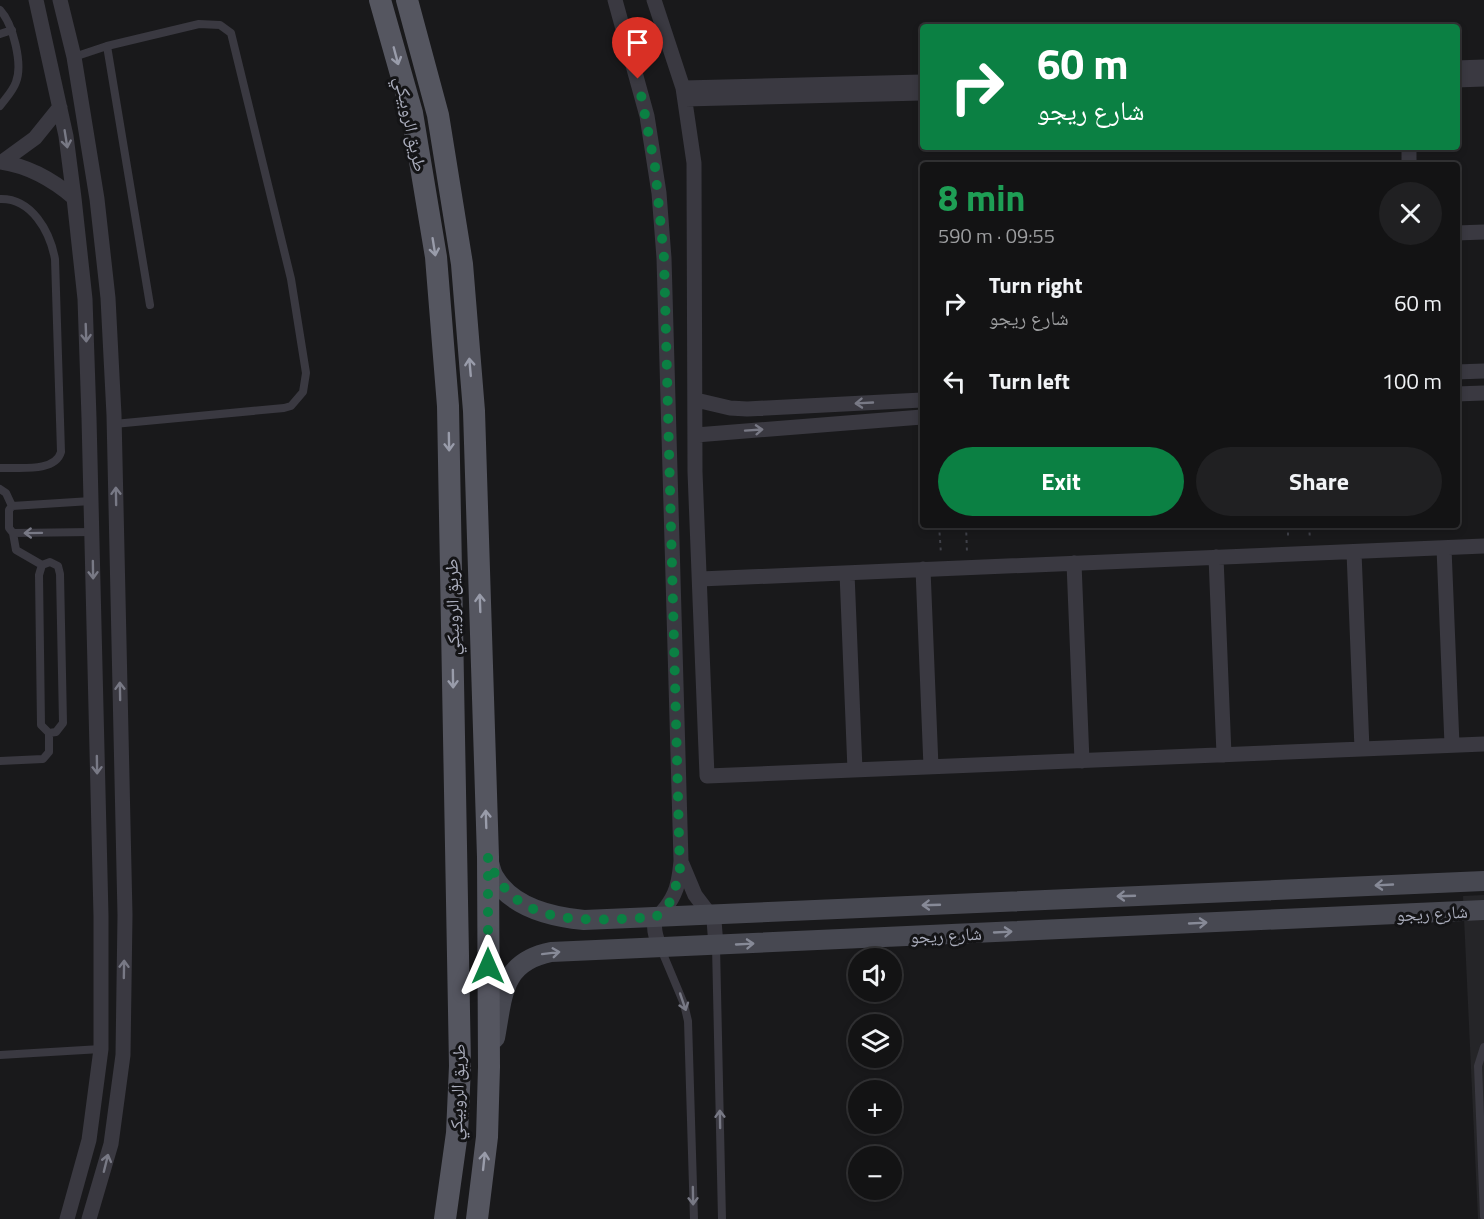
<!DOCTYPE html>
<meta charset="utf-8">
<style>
:root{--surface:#131314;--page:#202022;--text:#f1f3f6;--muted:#9d9ea0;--line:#323234;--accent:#0b8043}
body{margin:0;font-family:"Titillium Web","Noto Naskh Arabic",sans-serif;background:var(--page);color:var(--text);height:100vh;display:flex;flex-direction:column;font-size:22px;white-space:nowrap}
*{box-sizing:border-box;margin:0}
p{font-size:20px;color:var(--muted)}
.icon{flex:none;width:33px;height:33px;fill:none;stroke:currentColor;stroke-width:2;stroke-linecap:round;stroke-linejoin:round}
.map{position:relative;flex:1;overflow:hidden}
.panel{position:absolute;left:920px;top:162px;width:540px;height:366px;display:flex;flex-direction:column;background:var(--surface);border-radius:6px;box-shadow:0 3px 9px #0003,0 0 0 2px var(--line)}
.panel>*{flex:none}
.top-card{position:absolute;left:920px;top:24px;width:540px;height:126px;border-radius:6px;box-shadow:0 3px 9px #0003,0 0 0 2px var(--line);background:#0b8043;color:#fff;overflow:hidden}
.buttons{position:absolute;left:848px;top:948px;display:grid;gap:12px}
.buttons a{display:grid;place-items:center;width:54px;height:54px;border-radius:50%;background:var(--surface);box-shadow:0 3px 9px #0003,0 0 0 2px var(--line);font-size:30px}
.pin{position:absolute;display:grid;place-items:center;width:51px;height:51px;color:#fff;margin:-62px -26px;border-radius:50% 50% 50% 0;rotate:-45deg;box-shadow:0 0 6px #0007}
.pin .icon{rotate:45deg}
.me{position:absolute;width:66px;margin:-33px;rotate:0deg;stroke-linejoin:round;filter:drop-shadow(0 0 4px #0008)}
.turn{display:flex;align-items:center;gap:21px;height:126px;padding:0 18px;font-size:27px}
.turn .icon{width:78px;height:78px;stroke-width:2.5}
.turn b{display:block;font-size:42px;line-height:51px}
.round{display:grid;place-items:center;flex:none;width:63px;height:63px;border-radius:32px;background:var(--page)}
.summary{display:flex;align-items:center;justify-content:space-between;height:102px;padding:0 18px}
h1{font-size:36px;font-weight:700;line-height:45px;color:#1e9e55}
.primary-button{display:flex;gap:12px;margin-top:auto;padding:12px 18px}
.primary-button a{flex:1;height:69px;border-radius:36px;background:var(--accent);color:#fff;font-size:24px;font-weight:700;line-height:69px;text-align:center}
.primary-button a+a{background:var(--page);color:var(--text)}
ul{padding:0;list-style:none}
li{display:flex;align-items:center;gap:18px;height:78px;padding:0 18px}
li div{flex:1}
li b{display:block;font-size:22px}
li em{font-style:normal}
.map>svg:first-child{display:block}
</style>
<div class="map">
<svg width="1484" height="1219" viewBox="0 0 1484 1219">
<rect width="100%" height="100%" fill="#19191b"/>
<!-- built -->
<path fill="#252528" d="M1484 895V1219H1478L1463 896Z"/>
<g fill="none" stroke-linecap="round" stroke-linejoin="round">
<!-- path -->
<path stroke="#3f4048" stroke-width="2" stroke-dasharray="3 4.5" stroke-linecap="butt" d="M939 525 941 554
M966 525 967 553
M1288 525V539
M1309 525 1310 540"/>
<!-- service -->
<path stroke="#3a3941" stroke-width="8" d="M0 10C13 24 23 64 16 82 13 91 5 99 0 106
M0 34 12 30
M107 46 199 24 220 25 231 33 291 279 306 373 303 392 291 406 284 408 114 424
M74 57 107 46 150 305
M0 199C32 198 50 232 55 259L61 452C55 473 18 467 0 468
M0 489 6 493 12 506
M91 501 12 506 9 510V528L13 533 92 532
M13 533 16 550 42 565
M50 562 58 566 60 574 63 723 56 732 49 733 41 725 39 575 42 565Z
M0 761 43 759 49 752V733
M716 946 722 1219
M661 949 684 1004 688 1021 694 1219
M1484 1047 1478 1066 1484 1216
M0 1055 101 1049"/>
<!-- minor -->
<path stroke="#3a3941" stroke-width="15" d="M36 0 66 136 74 198 85 299 89 418 101 916V1049L89 1140 67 1219
M60 0 74 57 97 199 108 298 114 415 125 915 123 1055 111 1144 89 1219
M615 0 647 116 659 193 664 258 681 861C680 872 679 884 674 894 662 921 646 913 660 948
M654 0 683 88 694 163 695 472 707 776 1484 744
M1456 68 1484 67
M1456 80 1484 79
M683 88 922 82
M685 99 922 93
M1409 147V165
M0 162C29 166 53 180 74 198
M2 162 35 138 60 107
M1456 233 1484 232
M1456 372 1484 371
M1456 394 1484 393
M696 400 730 408 747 409 922 400
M696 435 922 417
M1444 548 1452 745
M1354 552 1362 749
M1216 557 1224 755
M1074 563 1082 761
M923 569 931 767
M847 573 855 770
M700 579 1484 546
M682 864 695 895 714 920 716 946"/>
<!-- secondary -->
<path stroke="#474851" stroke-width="20" d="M488 859C490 865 491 872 494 877 512 908 552 917 584 920L1484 881
M495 1038C503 996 501 962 551 952L1484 910"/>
<!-- primary -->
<path stroke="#555660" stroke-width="22" d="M380 0 412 113 436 257 448 406 460 1066 457 1133 445 1219
M407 0 438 115 462 264 474 411 488 857 489 1067 487 1137 477 1219"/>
</g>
<!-- one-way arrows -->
<defs><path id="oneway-shaft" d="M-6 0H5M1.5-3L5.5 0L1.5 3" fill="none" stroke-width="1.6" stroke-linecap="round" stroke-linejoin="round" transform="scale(1.5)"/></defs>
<g stroke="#999caa">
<use href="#oneway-shaft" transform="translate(396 56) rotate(75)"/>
<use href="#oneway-shaft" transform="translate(434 247) rotate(81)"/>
<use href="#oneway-shaft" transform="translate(470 367) rotate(-95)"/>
<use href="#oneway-shaft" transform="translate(449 442) rotate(89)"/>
<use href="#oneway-shaft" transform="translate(480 603) rotate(-92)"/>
<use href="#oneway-shaft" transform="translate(453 679) rotate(89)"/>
<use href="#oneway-shaft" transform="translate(486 819) rotate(-92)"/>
<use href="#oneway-shaft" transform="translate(484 1161) rotate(-84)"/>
</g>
<g stroke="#787985">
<use href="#oneway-shaft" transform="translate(66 139) rotate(81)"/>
<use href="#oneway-shaft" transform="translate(86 333) rotate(88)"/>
<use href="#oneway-shaft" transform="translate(864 403) rotate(177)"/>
<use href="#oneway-shaft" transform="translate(754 430) rotate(-4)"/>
<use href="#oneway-shaft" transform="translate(116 496) rotate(-91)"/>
<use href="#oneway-shaft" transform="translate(33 533) rotate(179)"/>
<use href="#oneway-shaft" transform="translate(93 570) rotate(89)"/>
<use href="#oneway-shaft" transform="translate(120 691) rotate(-91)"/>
<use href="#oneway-shaft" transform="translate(97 765) rotate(89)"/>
<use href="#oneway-shaft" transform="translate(124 969) rotate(-89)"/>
<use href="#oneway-shaft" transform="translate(683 1002) rotate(71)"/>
<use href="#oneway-shaft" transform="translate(720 1119) rotate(-91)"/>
<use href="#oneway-shaft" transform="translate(106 1163) rotate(-76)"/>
<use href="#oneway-shaft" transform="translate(693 1196) rotate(89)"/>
</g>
<g stroke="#878a97">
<use href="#oneway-shaft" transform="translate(1384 885) rotate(177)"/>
<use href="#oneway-shaft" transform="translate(1126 896) rotate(178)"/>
<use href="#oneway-shaft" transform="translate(931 905) rotate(178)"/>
<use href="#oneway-shaft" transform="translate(1198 923) rotate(-3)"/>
<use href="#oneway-shaft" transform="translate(1003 932) rotate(-3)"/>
<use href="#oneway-shaft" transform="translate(745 944) rotate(-3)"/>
<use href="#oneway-shaft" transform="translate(551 953) rotate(-7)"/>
</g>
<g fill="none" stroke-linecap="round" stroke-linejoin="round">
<!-- route -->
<path stroke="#0b8043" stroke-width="10" stroke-dasharray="0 18" d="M488 966V857C512 932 593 920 656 917L670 902 680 874 664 258 655 167 638 79"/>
</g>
<g text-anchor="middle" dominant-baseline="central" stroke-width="6" stroke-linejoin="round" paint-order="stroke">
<!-- street labels -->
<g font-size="18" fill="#aaadbc" stroke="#141416">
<text transform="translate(411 124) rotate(78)">طريق الروبيكي</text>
<text transform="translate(452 607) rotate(-91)">طريق الروبيكي</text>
<text transform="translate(1432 913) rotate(-3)">شارع ريجو</text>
<text transform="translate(946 935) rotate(-3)">شارع ريجو</text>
<text transform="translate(457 1092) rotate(-88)">طريق الروبيكي</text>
</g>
</g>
</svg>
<div class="buttons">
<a><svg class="icon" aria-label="sound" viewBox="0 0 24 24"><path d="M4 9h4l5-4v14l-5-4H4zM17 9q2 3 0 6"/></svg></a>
<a><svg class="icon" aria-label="layers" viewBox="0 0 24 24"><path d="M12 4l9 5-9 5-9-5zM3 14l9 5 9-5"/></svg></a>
<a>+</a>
<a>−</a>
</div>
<div class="pin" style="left:638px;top:79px;background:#d93025"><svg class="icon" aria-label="arrive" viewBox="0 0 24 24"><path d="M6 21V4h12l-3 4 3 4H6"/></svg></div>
<svg class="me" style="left:488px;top:966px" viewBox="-20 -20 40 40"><path d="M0-17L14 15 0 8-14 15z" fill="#0b8043" stroke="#fff" stroke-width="4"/></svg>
<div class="top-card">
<div class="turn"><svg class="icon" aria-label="right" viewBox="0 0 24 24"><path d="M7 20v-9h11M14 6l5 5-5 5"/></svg><div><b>60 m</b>شارع ريجو</div></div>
</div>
<section class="panel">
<div class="summary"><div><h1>8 min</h1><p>590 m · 09:55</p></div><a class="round"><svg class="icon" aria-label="close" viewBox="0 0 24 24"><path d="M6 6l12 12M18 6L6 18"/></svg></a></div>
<ul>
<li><svg class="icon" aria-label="right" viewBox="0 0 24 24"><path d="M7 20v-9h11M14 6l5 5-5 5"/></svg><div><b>Turn right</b><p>شارع ريجو</p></div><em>60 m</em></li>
<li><svg class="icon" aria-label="left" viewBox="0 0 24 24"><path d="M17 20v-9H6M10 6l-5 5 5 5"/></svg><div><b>Turn left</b></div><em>100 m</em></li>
</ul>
<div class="primary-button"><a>Exit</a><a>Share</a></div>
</section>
</div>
